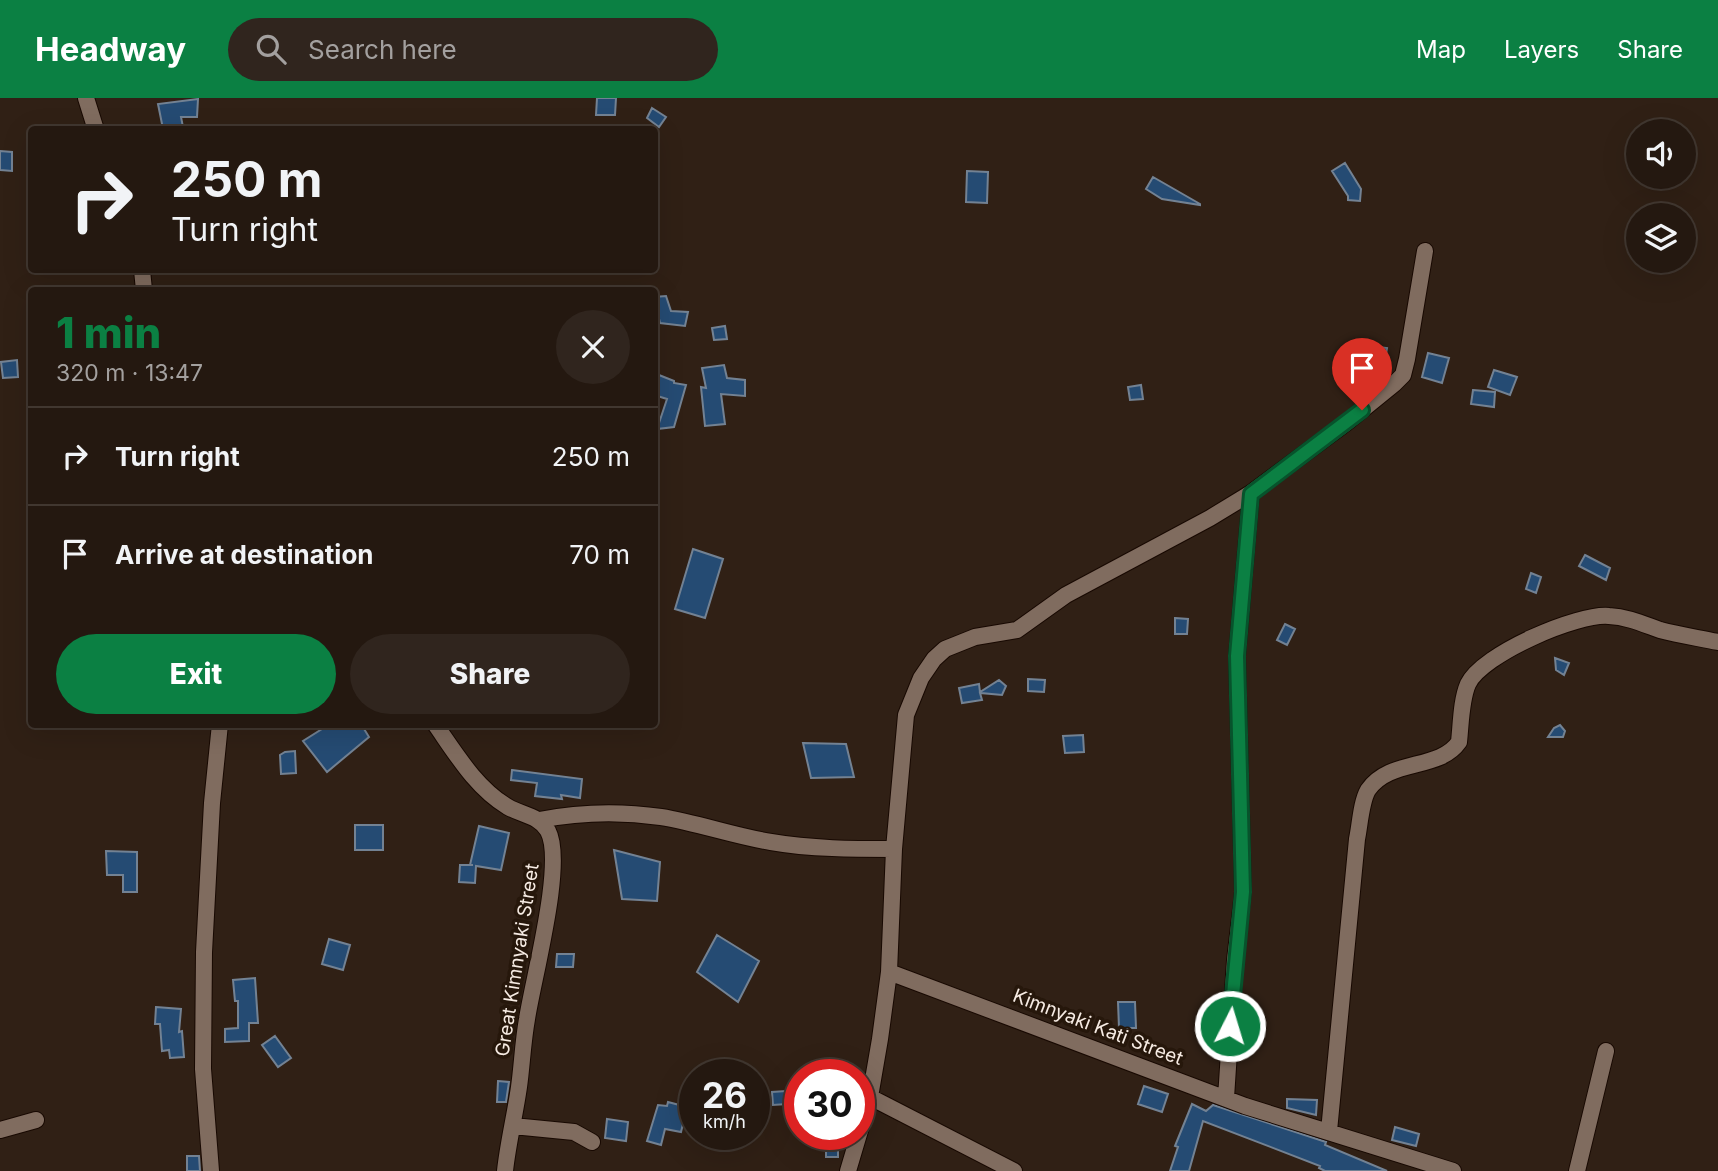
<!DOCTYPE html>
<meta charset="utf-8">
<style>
:root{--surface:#241810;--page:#30251e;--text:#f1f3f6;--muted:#a3a09f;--line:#413730;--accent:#0b8043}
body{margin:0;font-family:Inter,sans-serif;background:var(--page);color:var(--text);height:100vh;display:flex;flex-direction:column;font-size:26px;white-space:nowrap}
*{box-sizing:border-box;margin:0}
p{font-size:23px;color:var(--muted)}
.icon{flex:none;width:38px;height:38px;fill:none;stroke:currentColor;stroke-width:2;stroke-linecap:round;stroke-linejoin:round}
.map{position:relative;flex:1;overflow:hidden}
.side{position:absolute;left:28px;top:189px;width:630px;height:441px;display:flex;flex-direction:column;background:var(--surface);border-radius:7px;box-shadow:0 7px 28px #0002,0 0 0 2px var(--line)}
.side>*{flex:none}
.top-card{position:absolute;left:28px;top:28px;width:630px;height:147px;border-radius:7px;box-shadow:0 7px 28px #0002,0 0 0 2px var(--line);background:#241810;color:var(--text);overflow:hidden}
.buttons{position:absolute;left:1626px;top:21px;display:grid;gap:14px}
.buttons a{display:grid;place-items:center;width:70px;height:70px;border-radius:50%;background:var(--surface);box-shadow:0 7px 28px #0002,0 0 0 2px var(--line);font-size:35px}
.speed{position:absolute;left:679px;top:961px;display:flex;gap:14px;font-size:35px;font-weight:700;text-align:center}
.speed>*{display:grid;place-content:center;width:91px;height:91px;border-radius:50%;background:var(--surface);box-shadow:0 7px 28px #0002,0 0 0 2px var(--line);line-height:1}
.speed small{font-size:18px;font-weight:400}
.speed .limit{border:10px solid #d22;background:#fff;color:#111}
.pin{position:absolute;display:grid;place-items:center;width:60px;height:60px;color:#fff;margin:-72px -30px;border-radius:50% 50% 50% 0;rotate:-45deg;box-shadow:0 0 7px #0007}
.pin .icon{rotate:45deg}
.me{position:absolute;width:77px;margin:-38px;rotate:5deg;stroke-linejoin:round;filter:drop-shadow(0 0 5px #0008)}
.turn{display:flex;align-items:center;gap:24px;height:147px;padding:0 28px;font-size:32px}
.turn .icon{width:91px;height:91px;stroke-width:2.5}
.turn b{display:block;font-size:49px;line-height:60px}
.round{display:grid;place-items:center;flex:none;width:74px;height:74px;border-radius:37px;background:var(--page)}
.headline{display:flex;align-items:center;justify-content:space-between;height:119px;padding:0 28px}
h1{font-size:42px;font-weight:800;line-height:52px;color:var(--accent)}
.cta{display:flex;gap:14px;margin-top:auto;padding:14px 28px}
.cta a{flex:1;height:80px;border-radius:42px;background:var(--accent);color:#fff;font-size:28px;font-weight:800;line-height:80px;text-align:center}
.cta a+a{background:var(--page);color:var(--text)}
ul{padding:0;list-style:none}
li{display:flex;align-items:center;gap:21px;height:98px;padding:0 28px;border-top:2px solid var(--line)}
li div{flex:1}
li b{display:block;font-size:26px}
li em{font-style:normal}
header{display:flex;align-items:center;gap:42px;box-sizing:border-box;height:98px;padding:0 35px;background:var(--accent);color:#fff}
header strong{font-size:33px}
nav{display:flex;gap:38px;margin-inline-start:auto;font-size:24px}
.search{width:490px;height:63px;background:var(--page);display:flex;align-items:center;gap:18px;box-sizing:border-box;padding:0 24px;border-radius:38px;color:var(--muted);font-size:26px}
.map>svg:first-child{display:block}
</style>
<header>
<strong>Headway</strong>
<div class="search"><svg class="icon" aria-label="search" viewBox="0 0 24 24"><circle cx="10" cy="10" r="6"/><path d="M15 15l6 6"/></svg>Search here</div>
<nav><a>Map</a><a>Layers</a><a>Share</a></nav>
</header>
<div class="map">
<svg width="1718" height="1073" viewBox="0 0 1718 1073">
<rect width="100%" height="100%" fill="#302015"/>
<!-- building -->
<path fill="#254b73" stroke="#738293" stroke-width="2" d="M597 0H616L615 17H596Z
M198 1 197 19H181L183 29 163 31 158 6Z
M652 10 666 19 659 29 647 20Z
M0 53 12 54V73L0 72Z
M1345 65 1361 91 1360 103 1348 102V98L1332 73Z
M967 73 988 74 987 105 966 104Z
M1153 79 1200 106V107L1162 101 1146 91Z
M666 198 671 213 688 214 685 228 660 225 654 199Z
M725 228 727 241 714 242 712 230Z
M1363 247 1387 250 1382 279 1359 275Z
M1428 255 1449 260 1442 285 1422 279Z
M17 262 18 279 3 280 1 264Z
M724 267 727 280 745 282V298L721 296 725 326 705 328 701 289 706 290 702 270Z
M1494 272 1517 279 1510 297 1488 289Z
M654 275 674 283V285L686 287 674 329 657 331 667 301 654 297Z
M1141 287 1143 301 1130 302 1128 289Z
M1473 292 1495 294 1494 309 1471 306Z
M693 451 723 461 705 520 675 511Z
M1585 457 1610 470 1606 482 1579 468Z
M1531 475 1541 479 1536 495 1526 491Z
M1175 520 1188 521 1187 536H1175Z
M1285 526 1295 531 1287 547 1277 542Z
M1555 560 1569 565 1564 577 1556 572Z
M1028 581 1045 582 1044 594 1028 593Z
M999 582 1006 588 1002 597 980 595 982 602 962 605 959 590 979 586 980 594Z
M330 626H361L369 639 327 674 303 643Z
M1560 627 1565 633 1563 639H1548L1554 630Z
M1083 637 1084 654 1065 655 1063 638Z
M803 645 846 646 854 679 811 680Z
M295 653 296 675 281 676 280 657 285 654Z
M512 672 582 681 580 700 561 697 562 701 535 698 537 685 511 682Z
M355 727H383V752H355Z
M479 728 509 735 501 772 476 768 475 785 459 784 460 767H473H470Z
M614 752 660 764 657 803 622 801Z
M106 753 137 754V794H123V777H107Z
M717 837 759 863 738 904 697 874Z
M329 841 350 847 343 872 322 866Z
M557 856H574L573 869H556Z
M255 880 258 925H249V943L225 944V931L238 930V903H235L233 882Z
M1118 904H1135L1136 930H1119Z
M156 909 181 911 179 934 182 933 184 959 170 960 169 952 162 953 160 926H155Z
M275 938 291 960 278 969 262 947Z
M498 983 509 984 506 1004H497Z
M1144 988 1168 996 1162 1014 1138 1006Z
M786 993 787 1006 773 1007 772 994Z
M1287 1001 1317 1002 1316 1017 1287 1010Z
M668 1004 687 1009 681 1034 665 1031 661 1047 647 1043 658 1007 667 1008Z
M1192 1006 1206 1013 1213 1007 1326 1044 1325 1047 1387 1073H1325L1319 1070 1320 1068 1203 1023 1189 1073H1170L1178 1049 1175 1048Z
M607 1021 628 1024 626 1043 605 1040Z
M1395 1029 1419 1036 1416 1048 1392 1042Z
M826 1040H838V1059H826Z
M187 1058H199L200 1073H187Z"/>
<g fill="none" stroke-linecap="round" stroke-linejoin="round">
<defs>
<path id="street" d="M86 0 96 32
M142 172 144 192
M435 626C456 656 476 690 508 709 522 717 540 718 548 733 565 765 533 881 527 921 523 943 522 967 519 989 515 1017 508 1045 505 1073
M539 722C580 714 620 713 661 719 698 725 734 738 771 744 811 751 854 751 894 751
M889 874 1245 1008 1453 1073
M870 999 1014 1073
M1226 1000 1235 862 1243 794 1237 558 1251 395
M513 1028 574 1034 592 1044
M0 1032 36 1022
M1329 1033 1357 741C1360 727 1361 704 1368 692 1390 660 1439 673 1459 644 1461 626 1461 602 1468 586 1482 556 1578 515 1609 518 1628 519 1643 526 1660 532 1679 537 1699 540 1718 544
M211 1073 203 971 204 854 212 705 220 626
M848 1073 870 999 880 941 889 874 894 751 906 617 921 580 934 561 945 551 975 539 1017 532 1066 497 1210 420 1251 395 1346 325 1394 286 1403 277 1407 261 1425 153
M1577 1073 1606 953"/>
</defs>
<!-- street casing -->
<use href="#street" stroke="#180902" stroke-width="18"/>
<!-- street -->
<use href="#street" stroke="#806c5f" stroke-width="16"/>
</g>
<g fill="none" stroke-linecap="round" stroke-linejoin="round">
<defs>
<path id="route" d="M1230 928 1243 794 1237 558 1251 396 1362 312"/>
</defs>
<!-- route casing -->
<use href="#route" stroke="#07532c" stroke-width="18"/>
<!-- route -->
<use href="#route" stroke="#0b8043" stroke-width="12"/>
</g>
<g text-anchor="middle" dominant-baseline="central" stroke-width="7" stroke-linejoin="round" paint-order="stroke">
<!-- street labels -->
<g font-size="19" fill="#f6ebe3" stroke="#26170b">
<text transform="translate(517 862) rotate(-81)">Great Kimnyaki Street</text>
<text transform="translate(1098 929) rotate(21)">Kimnyaki Kati Street</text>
</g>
</g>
</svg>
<div class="buttons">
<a><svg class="icon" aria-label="sound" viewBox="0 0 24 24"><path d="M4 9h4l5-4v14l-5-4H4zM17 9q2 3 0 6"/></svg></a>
<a><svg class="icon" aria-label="layers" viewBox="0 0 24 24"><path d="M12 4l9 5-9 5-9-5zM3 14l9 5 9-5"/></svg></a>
</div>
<div class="speed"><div>26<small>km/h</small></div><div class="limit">30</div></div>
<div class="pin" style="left:1362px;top:312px;background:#d93025"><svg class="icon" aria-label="arrive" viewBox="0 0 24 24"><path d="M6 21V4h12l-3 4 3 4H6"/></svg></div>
<svg class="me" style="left:1230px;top:928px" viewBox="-20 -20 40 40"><circle r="17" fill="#0b8043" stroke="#fff" stroke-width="3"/><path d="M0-11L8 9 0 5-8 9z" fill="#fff"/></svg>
<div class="top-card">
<div class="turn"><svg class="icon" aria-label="right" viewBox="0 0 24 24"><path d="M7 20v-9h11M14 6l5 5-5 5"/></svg><div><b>250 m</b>Turn right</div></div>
</div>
<section class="side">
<div class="headline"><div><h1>1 min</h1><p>320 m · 13:47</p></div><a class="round"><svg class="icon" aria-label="close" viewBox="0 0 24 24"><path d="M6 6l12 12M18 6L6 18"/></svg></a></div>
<ul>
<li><svg class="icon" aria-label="right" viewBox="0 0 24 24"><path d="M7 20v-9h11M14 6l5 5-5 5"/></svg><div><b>Turn right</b></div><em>250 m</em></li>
<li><svg class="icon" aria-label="arrive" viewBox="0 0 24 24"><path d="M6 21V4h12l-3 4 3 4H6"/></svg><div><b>Arrive at destination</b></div><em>70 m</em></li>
</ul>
<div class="cta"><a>Exit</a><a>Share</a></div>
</section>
</div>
